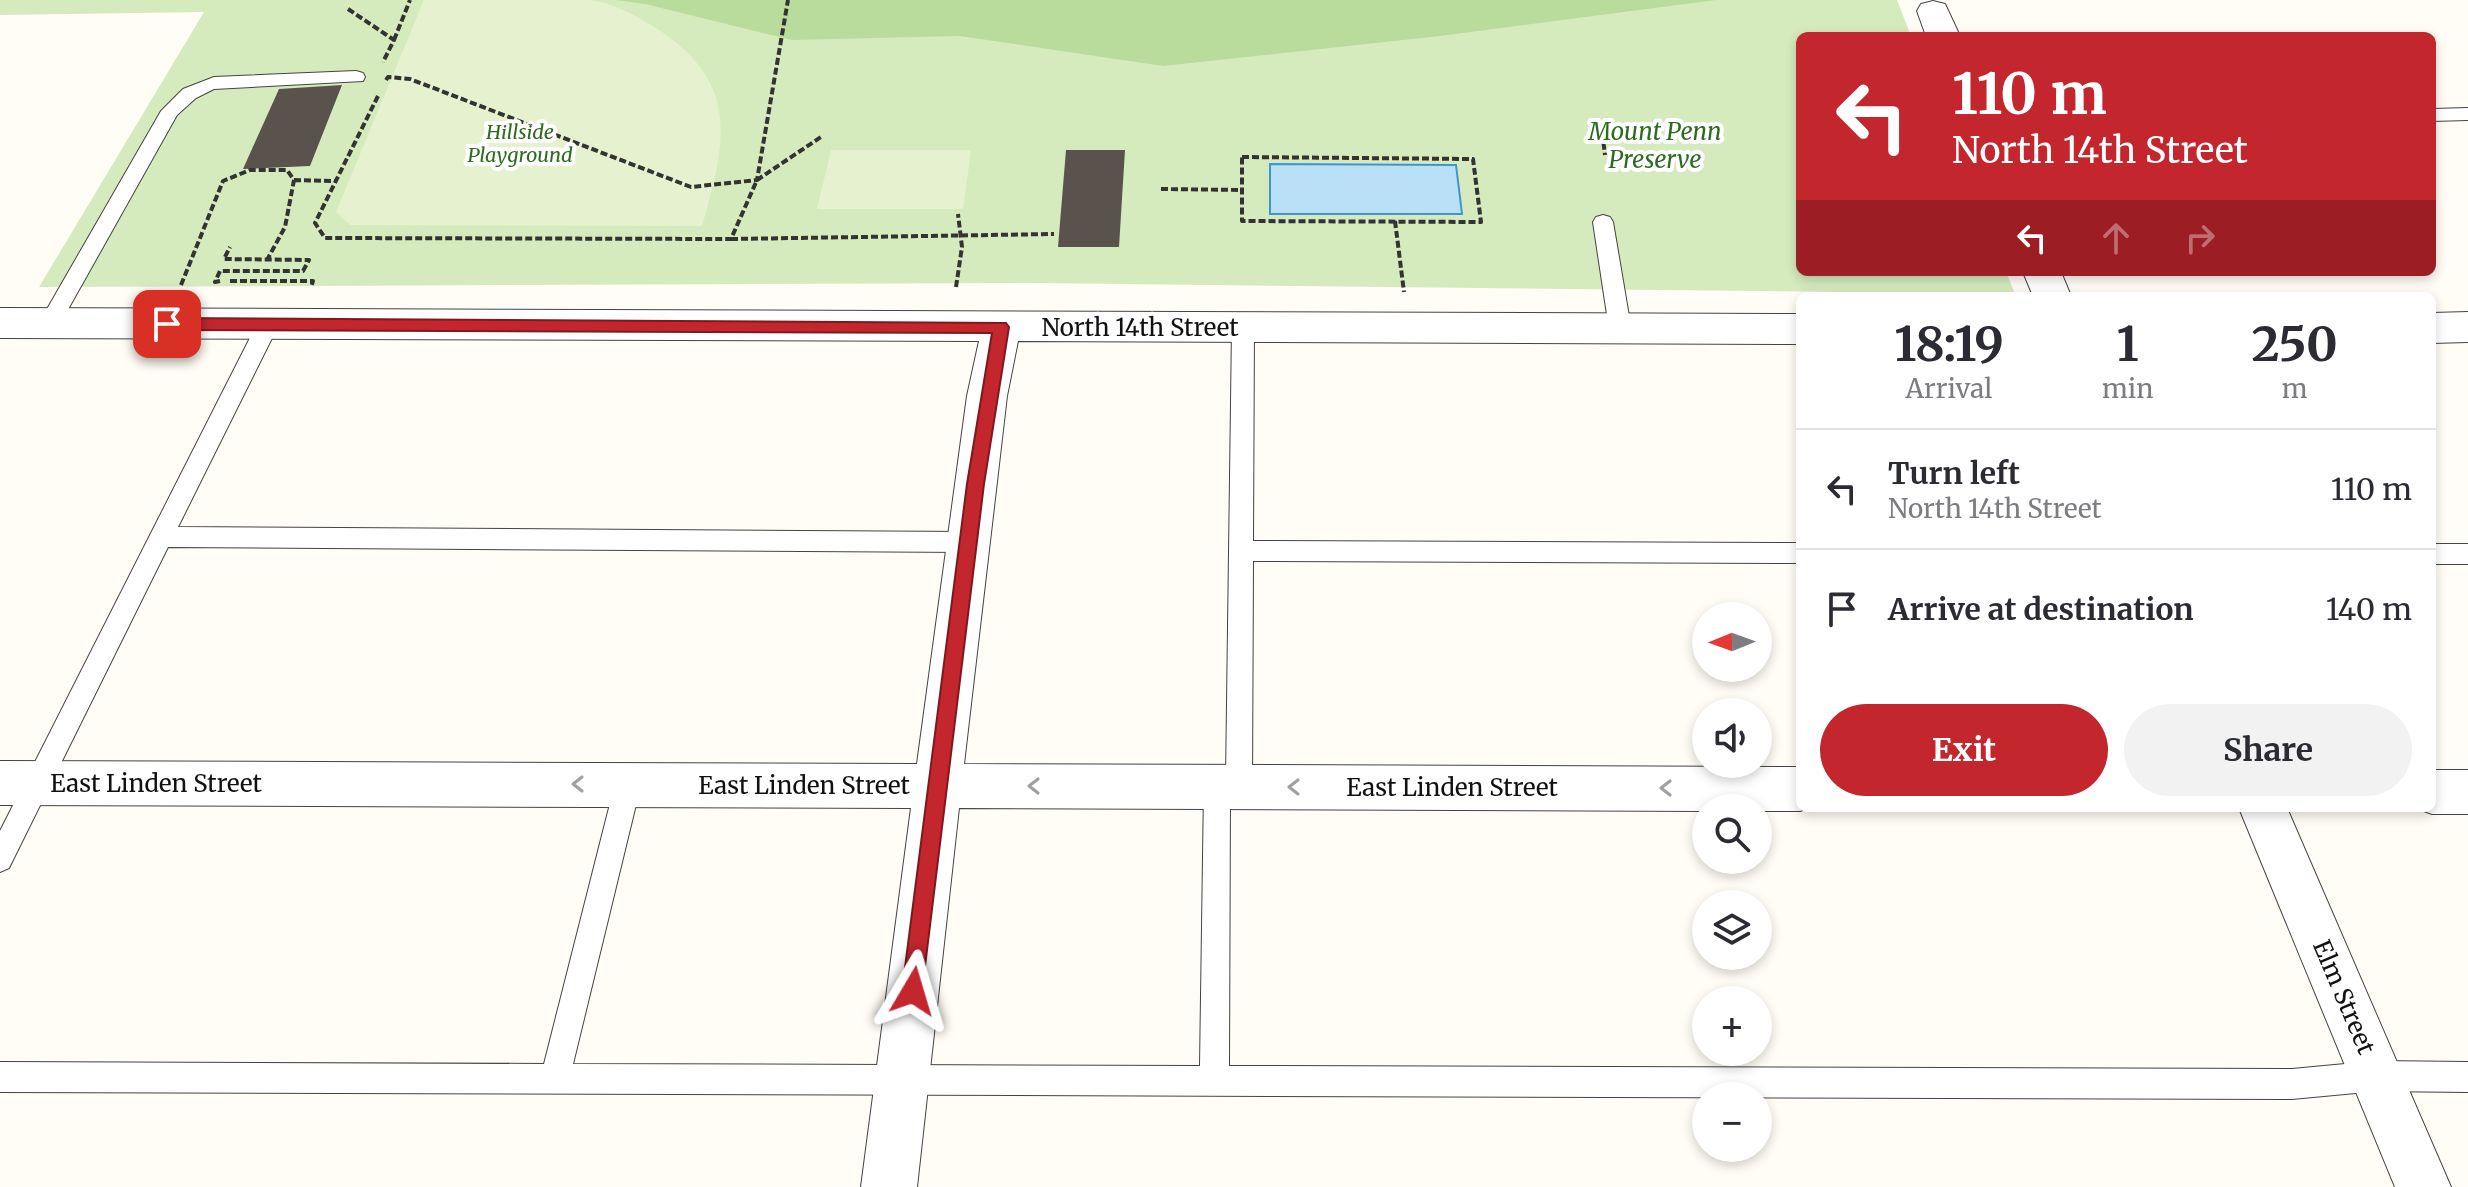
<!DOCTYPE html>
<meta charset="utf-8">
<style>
:root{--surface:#fff;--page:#f2f2f3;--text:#2b2b33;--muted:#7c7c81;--line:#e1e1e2;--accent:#c4262e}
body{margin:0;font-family:Merriweather,serif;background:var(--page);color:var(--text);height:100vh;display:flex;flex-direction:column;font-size:30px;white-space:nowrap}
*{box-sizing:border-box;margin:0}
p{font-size:26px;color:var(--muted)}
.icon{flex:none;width:44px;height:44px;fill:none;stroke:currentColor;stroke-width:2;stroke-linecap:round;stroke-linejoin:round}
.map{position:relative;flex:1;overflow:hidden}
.panel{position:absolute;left:1796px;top:292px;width:640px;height:520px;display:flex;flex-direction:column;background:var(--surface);border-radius:12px;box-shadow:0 4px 12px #0003}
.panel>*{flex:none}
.guide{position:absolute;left:1796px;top:32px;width:640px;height:244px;border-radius:12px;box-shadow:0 4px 12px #0003;background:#c4262e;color:#fff;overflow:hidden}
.needle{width:52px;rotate:269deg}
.tools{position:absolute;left:1692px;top:602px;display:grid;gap:16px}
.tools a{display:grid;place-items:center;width:80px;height:80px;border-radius:50%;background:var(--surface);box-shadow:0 4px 12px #0003;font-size:40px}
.pin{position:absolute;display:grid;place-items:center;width:68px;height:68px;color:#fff;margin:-34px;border-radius:16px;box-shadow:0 4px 12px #0006}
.me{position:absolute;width:88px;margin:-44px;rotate:7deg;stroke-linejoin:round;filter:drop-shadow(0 0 6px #0008)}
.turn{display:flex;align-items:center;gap:28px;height:168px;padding:0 24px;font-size:36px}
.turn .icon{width:104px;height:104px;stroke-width:2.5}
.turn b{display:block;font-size:56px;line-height:68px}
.lanes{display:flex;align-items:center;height:76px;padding:0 24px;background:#0003;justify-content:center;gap:40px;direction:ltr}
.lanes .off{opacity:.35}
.eta{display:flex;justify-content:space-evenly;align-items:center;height:136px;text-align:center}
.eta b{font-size:48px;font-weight:700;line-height:56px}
.primary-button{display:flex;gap:16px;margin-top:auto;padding:16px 24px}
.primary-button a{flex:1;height:92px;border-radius:48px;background:var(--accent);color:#fff;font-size:32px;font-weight:700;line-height:92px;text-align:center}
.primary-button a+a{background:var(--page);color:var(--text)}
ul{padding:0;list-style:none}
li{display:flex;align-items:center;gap:24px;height:120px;padding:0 24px;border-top:2px solid var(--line)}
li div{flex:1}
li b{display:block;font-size:30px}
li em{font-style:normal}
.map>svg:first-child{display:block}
</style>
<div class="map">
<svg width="2468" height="1187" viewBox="0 0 2468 1187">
<rect width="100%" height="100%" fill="#fffdf5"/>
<!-- green -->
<path fill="#d5ebbd" d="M0 0H1897L1911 36H1800V272H2006L2015 294 1035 283 39 287 204 12 0 15Z"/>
<!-- forest -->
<path fill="#b9dc9c" d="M616 0H1716L1440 36 1163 66 960 36 792 40 645 4Z"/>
<!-- pitch -->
<path fill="#e6f2cf" d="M424 0C478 0 535 0 589 0 611 2 637 16 656 28 741 83 726 142 702 226L350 225 336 212Z
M831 150H971L963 209H817Z"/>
<!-- water -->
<path fill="#b9e0f7" stroke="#3f96cf" stroke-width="2" d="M1270 164 1456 165 1462 214H1270Z"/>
<!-- building -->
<path fill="#5a524d" d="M342 85 310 166 243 169 279 89Z
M1066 150H1125L1119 247H1058Z"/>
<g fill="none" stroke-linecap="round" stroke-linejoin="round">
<defs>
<path id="service" d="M356 71 363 73 365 77 363 81 214 89 196 98 177 115 57 329H43L39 323 161 111 183 89 214 77Z
M2468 108V120L2432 121V109Z
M1603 215 1610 217 1613 222 1631 328 1627 334H1613L1609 328 1593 222 1596 217Z
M268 316 275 318 279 324 178 527 968 532 976 535 980 542 976 549 968 552 168 547 9 868 0 872V831L257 324 261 318Z
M1243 319 1250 321 1254 327 1253 541 1800 543V563L1253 561 1252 786 1248 795 1239 798 1230 795 1229 1066 2292 1069 2377 1061 2468 1062V1092L2377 1091 2292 1099 0 1092V1062L544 1064 615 784 619 775 628 772 637 775 641 784 573 1064 1200 1066 1204 787 1208 778 1217 775 1226 778 1232 327 1236 321Z
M2432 544H2468V564H2432Z"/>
<path id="minor" d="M1933 1 1945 4 1960 36H1926L1917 11 1921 4Z
M2023 272H2061L2071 296H2033Z
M0 308 1800 314V344L1018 341 1007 396 964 764 1800 767V808H1808L1800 811H1758V808H1706V811L959 808 917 1187H861L911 808 0 805V761L917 764 967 396 979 341 0 338Z
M2468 312V342L2432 343V313Z
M2432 770H2468V814H2432L2416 808H2432Z
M2239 808H2287L2451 1187H2395Z"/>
</defs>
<!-- service casing -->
<use href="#service" stroke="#444" stroke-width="2"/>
<!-- minor casing -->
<use href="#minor" stroke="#444" stroke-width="2"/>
<!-- path -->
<path stroke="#333" stroke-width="4" stroke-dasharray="7 3" stroke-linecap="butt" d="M348 9 394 40 383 62
M394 40 410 0
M386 80 388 77 410 79 691 187 757 180 788 0
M378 96 315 223 325 238 731 239 757 180 821 137
M1601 123 1605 155
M1242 157 1473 159 1481 222 1242 221Z
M294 180 336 181
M1161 189 1241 190
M1395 221 1404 292
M731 239 1054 234
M220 281 215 282 220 271H303L309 260 224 259 230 247
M230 281H313L311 287
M181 285 223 181 250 170H287L294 180 285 227 267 260
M956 287 962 247 958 214"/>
<!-- service -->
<use href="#service" fill="#fff" fill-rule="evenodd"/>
<!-- minor -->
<use href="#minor" fill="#fff" fill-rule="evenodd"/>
</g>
<!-- one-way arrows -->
<defs><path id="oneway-chevron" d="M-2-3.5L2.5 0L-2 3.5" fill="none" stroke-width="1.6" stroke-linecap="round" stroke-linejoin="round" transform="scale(2)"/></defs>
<g stroke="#a0a0a0">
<use href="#oneway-chevron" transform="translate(578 784) rotate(-180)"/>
<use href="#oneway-chevron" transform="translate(1034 786) rotate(-180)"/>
<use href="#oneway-chevron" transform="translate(1294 787) rotate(-180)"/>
<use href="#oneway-chevron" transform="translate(1666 788) rotate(-180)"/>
</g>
<!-- route -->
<path fill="#c4262e" stroke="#7f191e" stroke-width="2" d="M167 318 1006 323 1009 327 984 484 921 999 913 1002 905 999 902 991 967 484 992 333 167 330 159 324Z"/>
<g text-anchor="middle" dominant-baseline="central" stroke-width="8" stroke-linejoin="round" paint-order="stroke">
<!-- far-park labels -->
<g font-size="20" font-style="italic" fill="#2f6b1f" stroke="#fff">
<text x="520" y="131">Hillside<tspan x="520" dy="23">Playground</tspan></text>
</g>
<!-- park labels -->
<g font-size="24" font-style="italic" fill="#2f6b1f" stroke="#fff">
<text x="1655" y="131">Mount Penn<tspan x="1655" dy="28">Preserve</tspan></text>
</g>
<!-- street labels -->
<g font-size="24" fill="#111" stroke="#fff">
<text x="1140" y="327">North 14th Street</text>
<text x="156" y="783">East Linden Street</text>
<text x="804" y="785">East Linden Street</text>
<text x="1452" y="787">East Linden Street</text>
<text transform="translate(2344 997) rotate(67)">Elm Street</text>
</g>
</g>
</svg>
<div class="tools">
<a><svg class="needle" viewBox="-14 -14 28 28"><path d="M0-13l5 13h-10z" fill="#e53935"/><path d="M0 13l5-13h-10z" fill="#7c7c81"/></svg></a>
<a><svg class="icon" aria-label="sound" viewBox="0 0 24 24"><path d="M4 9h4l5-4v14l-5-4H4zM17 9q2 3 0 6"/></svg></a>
<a><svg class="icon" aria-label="search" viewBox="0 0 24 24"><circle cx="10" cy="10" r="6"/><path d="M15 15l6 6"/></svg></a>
<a><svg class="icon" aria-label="layers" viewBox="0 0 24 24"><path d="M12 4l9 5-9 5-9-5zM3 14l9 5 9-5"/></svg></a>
<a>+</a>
<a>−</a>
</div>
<div class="pin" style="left:167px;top:324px;background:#d93025"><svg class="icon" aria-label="arrive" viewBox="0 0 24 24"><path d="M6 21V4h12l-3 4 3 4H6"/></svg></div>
<svg class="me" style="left:913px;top:991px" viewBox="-20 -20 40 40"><path d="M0-17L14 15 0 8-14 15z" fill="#c4262e" stroke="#fff" stroke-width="4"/></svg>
<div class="guide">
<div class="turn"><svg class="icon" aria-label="left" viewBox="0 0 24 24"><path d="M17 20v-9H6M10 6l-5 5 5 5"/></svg><div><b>110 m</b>North 14th Street</div></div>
<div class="lanes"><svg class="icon" aria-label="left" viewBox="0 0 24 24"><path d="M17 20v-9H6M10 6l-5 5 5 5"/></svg><svg class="icon off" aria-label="ahead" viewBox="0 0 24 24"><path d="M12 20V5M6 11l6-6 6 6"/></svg><svg class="icon off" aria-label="right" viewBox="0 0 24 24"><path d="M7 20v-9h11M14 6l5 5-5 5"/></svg></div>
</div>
<section class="panel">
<div class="eta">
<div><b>18:19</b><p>Arrival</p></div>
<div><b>1</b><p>min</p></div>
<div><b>250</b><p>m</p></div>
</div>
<ul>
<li><svg class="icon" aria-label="left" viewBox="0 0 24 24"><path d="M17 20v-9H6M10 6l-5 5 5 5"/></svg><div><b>Turn left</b><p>North 14th Street</p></div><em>110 m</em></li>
<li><svg class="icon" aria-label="arrive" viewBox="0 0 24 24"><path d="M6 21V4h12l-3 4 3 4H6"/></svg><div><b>Arrive at destination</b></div><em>140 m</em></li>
</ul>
<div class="primary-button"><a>Exit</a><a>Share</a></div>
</section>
</div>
